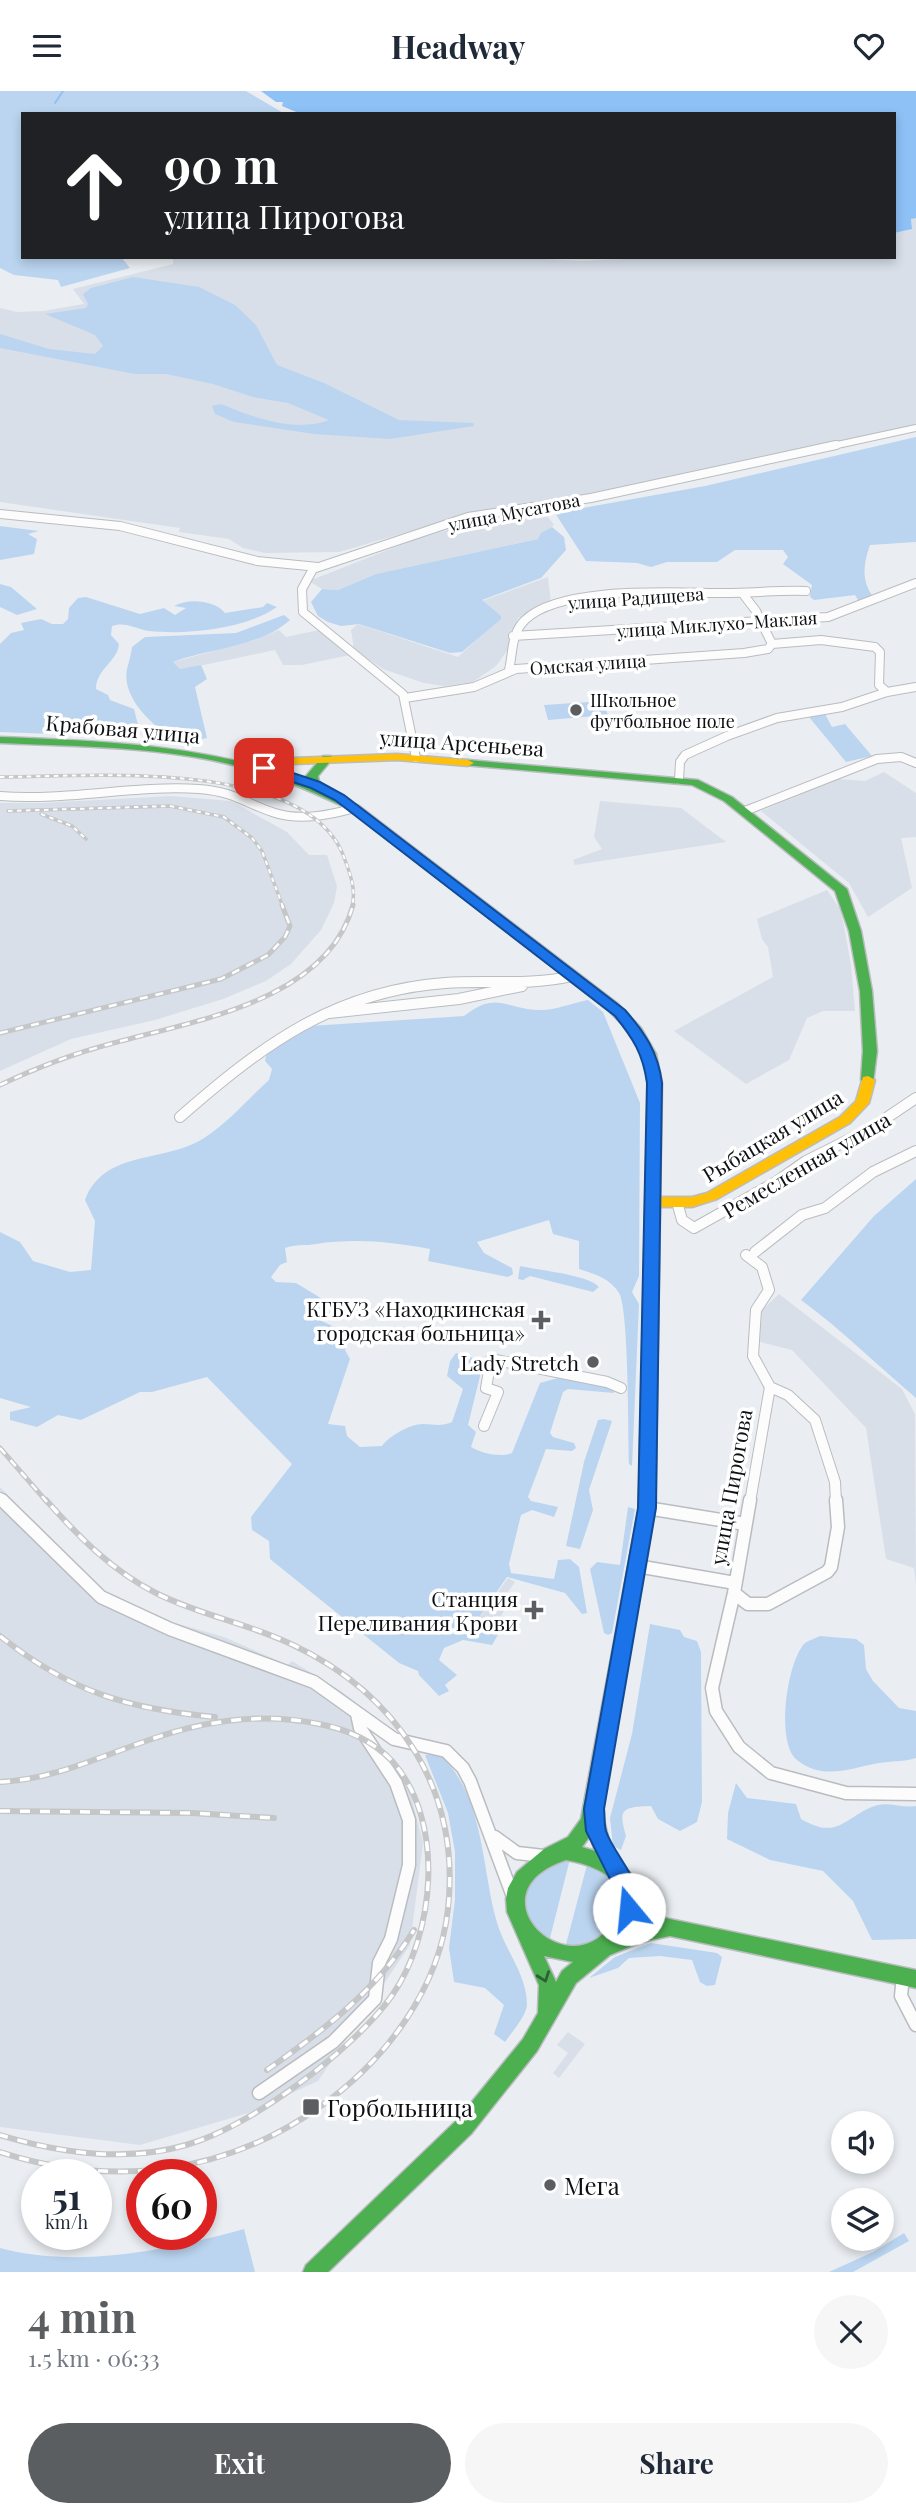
<!DOCTYPE html>
<meta charset="utf-8">
<style>
:root{--surface:#fff;--page:#f6f6f7;--text:#1f2937;--muted:#747a83;--accent:#5b5e61}
body{margin:0;font-family:"Playfair Display",serif;background:var(--page);color:var(--text);height:100vh;display:flex;flex-direction:column;font-size:26px;white-space:nowrap}
*{box-sizing:border-box;margin:0}
p{font-size:23px;color:var(--muted)}
.icon{flex:none;width:38px;height:38px;fill:none;stroke:currentColor;stroke-width:2;stroke-linecap:round;stroke-linejoin:round}
.map{position:relative;height:2181px;overflow:hidden}
.details{display:flex;flex-direction:column;background:var(--surface);flex:1}
.details>*{flex:none}
.top-card{position:absolute;left:21px;top:21px;width:875px;height:147px;border-radius:0px;box-shadow:0 4px 10px #0003;background:#202124;color:#fff;overflow:hidden}
.controls{position:absolute;left:831px;top:2020px;display:grid;gap:14px}
.controls a{display:grid;place-items:center;width:63px;height:63px;border-radius:50%;background:var(--surface);box-shadow:0 4px 10px #0003;font-size:35px}
.speed{position:absolute;left:21px;top:2068px;display:flex;gap:14px;font-size:35px;font-weight:700;text-align:center}
.speed>*{display:grid;place-content:center;width:91px;height:91px;border-radius:50%;background:var(--surface);box-shadow:0 4px 10px #0003;line-height:1}
.speed small{font-size:18px;font-weight:400}
.speed .limit{border:10px solid #d22;background:#fff;color:#111}
.pin{position:absolute;display:grid;place-items:center;width:60px;height:60px;color:#fff;margin:-30px;border-radius:14px;box-shadow:0 4px 10px #0006}
.me{position:absolute;width:77px;margin:-38px;rotate:343deg;stroke-linejoin:round;filter:drop-shadow(0 0 5px #0008)}
.turn{display:flex;align-items:center;gap:24px;height:147px;padding:0 28px;font-size:32px}
.turn .icon{width:91px;height:91px;stroke-width:2.5}
.turn b{display:block;font-size:49px;line-height:60px}
.round{display:grid;place-items:center;flex:none;width:74px;height:74px;border-radius:37px;background:var(--page)}
.head{display:flex;align-items:center;justify-content:space-between;height:119px;padding:0 28px}
h1{font-size:42px;font-weight:700;line-height:52px;color:var(--accent)}
.primary-button{display:flex;gap:14px;margin-top:auto;padding:14px 28px}
.primary-button a{flex:1;height:80px;border-radius:42px;background:var(--accent);color:#fff;font-size:28px;font-weight:700;line-height:80px;text-align:center}
.primary-button a+a{background:var(--page);color:var(--text)}
header{display:flex;justify-content:space-between;align-items:center;height:91px;padding:0 28px;background:var(--surface);font-size:32px;font-weight:700}
.map>svg:first-child{display:block}
</style>
<header><svg class="icon" aria-label="menu" viewBox="0 0 24 24"><path d="M4 6h16M4 12h16M4 18h16"/></svg>Headway<svg class="icon" aria-label="heart" viewBox="0 0 24 24"><path d="M12 20l-8-8c-3-5 5-10 8-4 3-6 11-1 8 4z"/></svg></header>
<div class="map">
<svg width="916" height="2181" viewBox="0 0 916 2181">
<rect width="100%" height="100%" fill="#eaeef2"/>
<!-- built -->
<path fill="#d8dfe9" d="M911 127H916V334L584 405 452 428 339 461 265 462 243 457 229 448 179 441 180 437 0 411V217L17 221 43 220 84 213 73 198 173 173V166H505L582 170 668 166H894V142L912 138Z
M543 419 554 434 538 448 376 483 338 499 322 498 309 490 413 449 474 431Z
M548 486 551 512 518 527 509 557 496 575 473 591 444 595 424 592 383 578 354 558 351 539 358 533 458 566 501 526 490 521 482 510Z
M279 539 286 546 319 539 350 564 302 574H283L275 559 180 579 173 571 255 549Z
M884 681 916 702V746L901 747 912 797 868 826 849 792 761 720 839 688 865 690Z
M171 705 231 710 287 741 309 764H327L337 795 334 812 321 839 291 873 266 890 223 908 155 929 71 948 0 980V712H42Z
M600 710 681 717 726 751 575 774 573 769 602 758 594 746Z
M827 799 840 818 843 830 851 874 855 920H823L807 927 789 969 746 993 674 940 773 886 768 856 762 848 757 828Z
M779 1203 902 1298 915 1323 916 1494 914 1477 886 1468 866 1337 792 1259 760 1251 762 1219Z
M0 1396 72 1472 104 1500 161 1528 224 1546 288 1574 292 1570 341 1600 385 1634 380 1638 354 1639 381 1660 409 1697 423 1752 410 1854 318 1990 248 2022 140 2054 0 2036Z
M508 1487 515 1491 497 1516 504 1520 500 1527 493 1533 480 1526Z
M568 1941 585 1953 559 1987 553 1982 568 1962 557 1954Z"/>
<!-- green -->
<path fill="#bbd5f0" d="M0 0H246L285 23H23V166H121L130 177 61 196 58 189 14 184 0 177Z
M133 186 199 196 235 214 256 234 277 274 324 292 399 329 473 332 474 335 390 348 314 343 234 331 215 323 212 315 221 313C252 326 295 342 329 329L288 312 253 306 213 293 166 283H135L0 257V243L49 258 95 263 103 255 95 244 45 223 86 217 88 213 83 203 91 197Z
M916 346V451L870 454C863 474 861 490 874 507L859 511 855 504 814 509 810 506 812 494 783 473 788 466 783 459H735L717 471H667L651 476 637 472 586 470 555 422 705 395Z
M0 435 39 440 28 443 37 448 34 463 0 469Z
M552 436 564 446 566 459 541 487 482 509 501 525V528L462 561 450 562 359 533 341 535 328 531 318 525 311 511 322 498 338 499 376 483 538 448 541 442Z
M0 493 11 496 37 518 17 524 0 516Z
M86 506 140 523 164 517 175 524 186 517 174 515C188 507 215 509 225 522L263 516 267 512 277 516C245 538 188 544 149 540 137 538 124 530 112 535L111 544 119 553C118 570 96 578 96 598L108 604 110 609 134 618 139 638 135 646 0 641V553L11 542 24 539 21 532 41 528 52 533H63L68 528 69 517 78 507Z
M284 524 290 529C260 556 211 557 173 571L180 578 201 574 207 588 195 596 207 647 178 652C156 637 121 609 127 578 129 570 131 564 132 556L145 546 236 542Z
M603 610 608 624 548 629 544 614Z
M825 623 832 636 845 633 872 665 846 671 809 626Z
M588 909 603 921 640 1012 639 1185 632 1201 639 1213 632 1375 629 1373C628 1346 629 1218 619 1202 610 1187 594 1183 579 1178V1150L553 1143 549 1129 477 1151 484 1162 512 1177 513 1183 508 1186 428 1170 430 1158C391 1151 356 1147 316 1153 305 1155 296 1153 285 1157L287 1171 280 1174 271 1186 276 1191 296 1192 324 1209V1218L312 1222 313 1226 352 1244 345 1259 350 1268 328 1333 345 1335 347 1345 360 1356 382 1355C389 1345 410 1333 423 1333 434 1333 440 1336 452 1331L463 1298 447 1285 450 1270 456 1262 480 1269 483 1273 468 1334 476 1341 471 1356C481 1362 501 1367 512 1362L540 1292 565 1285 613 1297 614 1302 568 1298 563 1301 550 1342 553 1346 574 1352 576 1357 572 1360 546 1358 528 1406 531 1410 558 1416 554 1426 532 1419 521 1424 509 1473 511 1482 554 1488 558 1469 570 1468 579 1476 587 1522 582 1523 565 1502 507 1486 478 1528 480 1531 489 1533V1539L499 1542 492 1554 463 1549 444 1557 439 1569 457 1584 445 1594 449 1600 439 1605 419 1584 418 1580 399 1572 270 1468 269 1450 252 1439 251 1426 292 1373 207 1286 152 1301H140L81 1329 58 1324 37 1336 10 1329V1321L31 1316 0 1307V1141L20 1151 33 1170 70 1181 91 1179 95 1130 85 1109C104 1058 166 1072 204 1047 228 1032 248 1008 269 989L272 978 265 970 267 960 310 935 464 925C496 900 504 917 538 919 553 920 572 912 588 909Z
M916 1088V1307C877 1274 842 1239 801 1209L874 1125Z
M520 1175C538 1179 589 1184 599 1196L593 1201 530 1185 523 1189 518 1188Z
M604 1328 612 1330 589 1399 593 1419 580 1458 566 1455 584 1371 598 1329Z
M628 1416 635 1418 612 1542 608 1544 604 1542 590 1478 597 1471 620 1474Z
M650 1533 680 1539 684 1546 697 1550 701 1561 702 1711 697 1731 680 1740 658 1728 651 1715C622 1716 618 1718 626 1745L621 1759 613 1755 610 1727 632 1643Z
M820 1545 856 1548 864 1554 866 1578 873 1590 899 1617 916 1620V1667C904 1671 891 1670 879 1672 850 1677 823 1690 797 1669 775 1652 787 1570 805 1552 809 1549 816 1547 820 1545Z
M438 1662C484 1702 481 1773 496 1828 503 1857 527 1882 527 1914 526 1925 512 1941 505 1951L494 1943 504 1914 485 1897 454 1891 449 1857 455 1808V1761L448 1722 425 1664Z
M736 1692 747 1707 796 1713 801 1728C840 1751 846 1723 878 1714 890 1711 903 1717 916 1715V1848L872 1849 853 1810 823 1780 770 1769 727 1748 728 1722Z
M570 1768 549 1851 525 1827 523 1801 533 1782Z
M588 1770 600 1775 617 1795C623 1835 605 1854 565 1857Z
M651 1852 717 1862 722 1866 715 1894 707 1895 700 1891 692 1869 660 1865 629 1867 618 1877 589 1887 615 1866Z
M244 2138 255 2181H0V2157C79 2178 167 2159 244 2138Z
M904 2142 909 2150 853 2181H829L873 2161Z"/>
<!-- water -->
<path fill="#8ec1f6" d="M261 0H916V127L911 128 912 138 894 142V23H301L282 15 283 11H276Z"/>
<g fill="none" stroke-linecap="round" stroke-linejoin="round">
<!-- stream -->
<path stroke="#8ec1f6" stroke-width="2" d="M55 12 63 0"/>
<defs>
<path id="street-far3" d="M828 356 916 337"/>
<path id="street-far2" d="M0 423 120 435 257 470 318 476
M743 503 756 520 772 553
M513 545 828 526 916 492
M772 553 821 549 875 556 880 561 879 594 887 601
M509 579C513 562 511 542 525 529 561 494 676 502 725 502 752 502 779 499 806 500
M405 607 474 596 516 578 744 562 768 558 772 553
M416 667 403 603 303 521 302 498 313 478 468 426 591 407 836 354
M679 689 680 671 685 664 727 645 777 627 842 616 887 601 916 596
M0 705C67 710 133 694 199 698 236 701 244 712 275 722 301 730 330 724 355 717
M745 720 877 668 901 666 916 672"/>
<path id="street-far1" d="M329 922 459 908 522 895
M180 1026C261 955 334 900 445 892 488 889 530 895 572 885
M677 1111 682 1129 694 1137 776 1091 806 1070 870 1038 916 1007
M755 1161 802 1124 825 1117 873 1081 916 1060
M746 1164 762 1176 769 1199 756 1219 753 1265 770 1296 788 1304 815 1329 835 1391 836 1411
M484 1335 498 1301 486 1297 491 1268 607 1291 621 1297
M0 1407 4 1411
M750 1411 770 1296"/>
<path id="street" d="M2 1409 101 1506 170 1538 314 1591 394 1648 446 1660 463 1677 470 1690 512 1803
M750 1409 734 1502 712 1597 716 1620 739 1656 771 1682 846 1702 916 1703
M647 1417 745 1433
M637 1475 735 1492
M734 1502 748 1513H768L827 1481 831 1476 838 1436 836 1409
M495 1746 517 1762 544 1765
M903 1885 901 1905 916 1934
M259 2002 333 1951 375 1908 379 1872 391 1848 409 1774V1729L396 1692 360 1637 357 1623"/>
<path id="fast" d="M0 646C107 650 207 654 308 691L306 685 323 665H331L333 667 318 685 320 696 359 715 618 913 641 937 656 963 649 967 644 966 631 942 608 919 351 719C323 706 296 693 267 684 182 655 89 656 0 652Z
M468 669 698 689 732 706 847 798 861 840 872 900 877 960 873 992 868 993 861 989 863 960 860 900 849 840 835 800 724 710 692 694 464 674V670Z
M648 1361 654 1363 656 1367 655 1417 601 1717 609 1750 622 1773 631 1783 638 1805 647 1819 660 1826 916 1879V1897L670 1845 641 1851 610 1864 576 1892 537 1960 471 2043 328 2181H303L306 2174 457 2029 523 1948 538 1922 539 1894 507 1821 506 1808 508 1797 517 1781 544 1758 568 1746 581 1728 639 1417 640 1367 642 1363ZM590 1745 595 1760 582 1756ZM566 1769C600 1775 640 1794 611 1834 566 1897 470 1801 566 1769ZM633 1830 640 1835 629 1839ZM544 1865 573 1871 562 1880 556 1891Z"/>
<path id="slow" d="M397 663 468 669 474 672 468 675 397 669 242 675 236 672 242 669Z
M649 959 656 963 662 992 660 1106H692L707 1102 840 1026 856 1010 863 986 868 985 875 989 869 1012 850 1032 717 1108 692 1116H660L656 1367 654 1371 648 1373 642 1371 640 1367 648 992 642 963Z"/>
</defs>
<!-- street-far3 casing -->
<use href="#street-far3" stroke="#babcbf" stroke-width="8"/>
<!-- street-far2 casing -->
<use href="#street-far2" stroke="#babcbf" stroke-width="10"/>
<!-- street-far1 casing -->
<use href="#street-far1" stroke="#babcbf" stroke-width="12"/>
<!-- street casing -->
<use href="#street" stroke="#babcbf" stroke-width="15"/>
<!-- fast casing -->
<use href="#fast" stroke="#babcbf" stroke-width="3"/>
<!-- slow casing -->
<use href="#slow" stroke="#babcbf" stroke-width="3"/>
<!-- street-far3 -->
<use href="#street-far3" stroke="#fcfcfd" stroke-width="6"/>
<!-- street-far2 -->
<use href="#street-far2" stroke="#fcfcfd" stroke-width="8"/>
<!-- street-far1 -->
<use href="#street-far1" stroke="#fcfcfd" stroke-width="10"/>
<!-- street -->
<use href="#street" stroke="#fcfcfd" stroke-width="12"/>
<!-- fast -->
<use href="#fast" fill="#4caf50" fill-rule="evenodd"/>
<!-- slow -->
<use href="#slow" fill="#ffc107" fill-rule="evenodd"/>
<defs>
<path id="rail-far2" d="M0 686C87 686 311 665 345 769 351 785 356 799 352 816
M8 720 170 715 224 726 252 747 262 760 283 816
M41 723 72 735 86 748"/>
<path id="rail-far1" d="M0 942 221 888 268 864 285 846 290 835 282 814
M0 994C36 977 72 963 110 953 192 930 327 911 353 814
M0 1357 47 1411"/>
<path id="rail" d="M0 1545C69 1600 127 1618 215 1626
M0 1691C54 1688 99 1666 149 1649 203 1630 263 1621 319 1633 346 1638 373 1650 392 1670 446 1730 435 1844 391 1906 353 1959 249 2037 186 2054 125 2072 60 2062 0 2044
M0 1720 192 1722 274 1727
M267 1979C324 1939 377 1899 414 1839
M0 2061C112 2097 224 2084 321 2015 386 1969 439 1898 448 1818 461 1699 398 1603 291 1553 247 1532 199 1524 156 1502 112 1480 78 1445 46 1409"/>
</defs>
<!-- rail-far2 casing -->
<use href="#rail-far2" stroke="#c5c6c8" stroke-width="3.5"/>
<!-- rail-far1 casing -->
<use href="#rail-far1" stroke="#c5c6c8" stroke-width="5"/>
<!-- rail casing -->
<use href="#rail" stroke="#c5c6c8" stroke-width="6"/>
<!-- rail-far2 -->
<use href="#rail-far2" stroke="#fff" stroke-width="2" stroke-dasharray="4.5" stroke-linecap="butt"/>
<!-- rail-far1 -->
<use href="#rail-far1" stroke="#fff" stroke-width="2.5" stroke-dasharray="8" stroke-linecap="butt"/>
<!-- rail -->
<use href="#rail" stroke="#fff" stroke-width="3.5" stroke-dasharray="10" stroke-linecap="butt"/>
</g>
<!-- one-way arrows -->
<defs><path id="oneway-chevron" d="M-2-3.5L2.5 0L-2 3.5" fill="none" stroke-width="1.6" stroke-linecap="round" stroke-linejoin="round" transform="scale(1.75)"/></defs>
<use stroke="#2d6032" href="#oneway-chevron" transform="translate(544 1886) rotate(70)"/>
<!-- route -->
<path fill="#1a73e8" stroke="#114b97" stroke-width="2" d="M260 674H269L320 691 344 704 625 919C645 942 658 961 662 992L656 1417 604 1718C605 1724 604 1733 606 1740 614 1765 650 1797 637 1825L629 1827 622 1825 617 1802 586 1740 584 1718 638 1417 647 992C643 963 633 947 615 925L335 709 311 697 260 680Z"/>
<!-- markers -->
<g fill="#5b5e61" stroke="#fff" stroke-width="2.5">
<circle cx="576" cy="619" r="7"/>
<path d="M537.5 1218.5h7v7h7v7h-7v7h-7v-7h-7v-7h7z"/>
<circle cx="593" cy="1271" r="7"/>
<path d="M530.5 1508.5h7v7h7v7h-7v7h-7v-7h-7v-7h7z"/>
<rect x="302" y="2007" width="18" height="18" rx="3.5"/>
<circle cx="550" cy="2094" r="7"/>
</g>
<g text-anchor="middle" dominant-baseline="central" stroke-width="7" stroke-linejoin="round" paint-order="stroke">
<!-- far-street labels -->
<g font-size="18" fill="#0e1013" stroke="#fff">
<text transform="translate(514 421) rotate(-11)">улица Мусатова</text>
<text transform="translate(636 507) rotate(-4)">улица Радищева</text>
<text transform="translate(717 533) rotate(-4)">улица Миклухо-Маклая</text>
<text transform="translate(588 573) rotate(-4)">Омская улица</text>
</g>
<!-- far-poi labels -->
<g font-size="18" fill="#0e1013" stroke="#fff" text-anchor="start">
<text x="590" y="609">Школьное<tspan x="590" dy="21">футбольное поле</tspan></text>
</g>
<!-- street labels -->
<g font-size="21" fill="#0e1013" stroke="#fff">
<text transform="translate(123 637) rotate(5)">Крабовая улица</text>
<text transform="translate(462 651) rotate(4)">улица Арсеньева</text>
<text transform="translate(772 1044) rotate(-31)">Рыбацкая улица</text>
<text transform="translate(806 1073) rotate(-30)">Ремесленная улица</text>
<text transform="translate(730 1396) rotate(-80)">улица Пирогова</text>
</g>
<!-- poi labels -->
<g font-size="21" fill="#0e1013" stroke="#fff" text-anchor="end">
<text x="525" y="1217">КГБУЗ «Находкинская<tspan x="525" dy="24">городская больница»</tspan></text>
<text x="579" y="1271">Lady Stretch</text>
<text x="518" y="1507">Станция<tspan x="518" dy="24">Переливания Крови</tspan></text>
</g>
<!-- near-poi labels -->
<g font-size="24" fill="#0e1013" stroke="#fff" text-anchor="start">
<text x="327" y="2016">Горбольница</text>
<text x="564" y="2094">Мега</text>
</g>
</g>
</svg>
<div class="controls">
<a><svg class="icon" aria-label="sound" viewBox="0 0 24 24"><path d="M4 9h4l5-4v14l-5-4H4zM17 9q2 3 0 6"/></svg></a>
<a><svg class="icon" aria-label="layers" viewBox="0 0 24 24"><path d="M12 4l9 5-9 5-9-5zM3 14l9 5 9-5"/></svg></a>
</div>
<div class="speed"><div>51<small>km/h</small></div><div class="limit">60</div></div>
<div class="pin" style="left:264px;top:677px;background:#d93025"><svg class="icon" aria-label="arrive" viewBox="0 0 24 24"><path d="M6 21V4h12l-3 4 3 4H6"/></svg></div>
<svg class="me" style="left:629px;top:1818px" viewBox="-20 -20 40 40"><circle r="19" fill="#fff"/><path d="M0-13L10 11 0 6-10 11z" fill="#1a73e8"/></svg>
<div class="top-card">
<div class="turn"><svg class="icon" aria-label="ahead" viewBox="0 0 24 24"><path d="M12 20V5M6 11l6-6 6 6"/></svg><div><b>90 m</b>улица Пирогова</div></div>
</div>
</div>
<section class="details">
<div class="head"><div><h1>4 min</h1><p>1.5 km · 06:33</p></div><a class="round"><svg class="icon" aria-label="close" viewBox="0 0 24 24"><path d="M6 6l12 12M18 6L6 18"/></svg></a></div>
<div class="primary-button"><a>Exit</a><a>Share</a></div>
</section>
